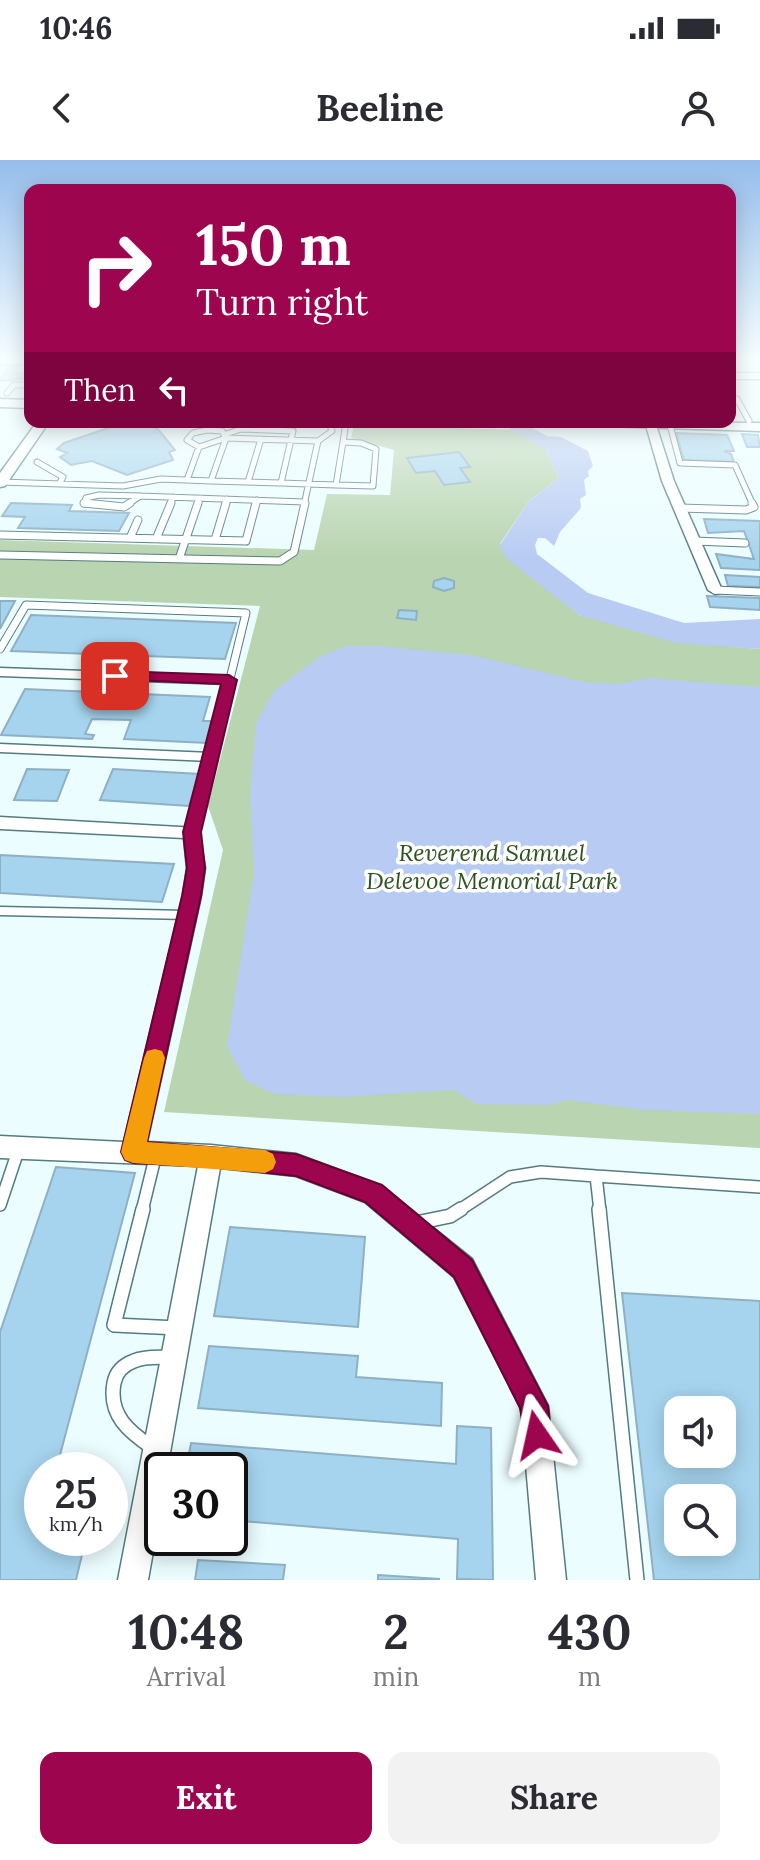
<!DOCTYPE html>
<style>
:root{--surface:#fff;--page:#f2f2f3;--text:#2b2b33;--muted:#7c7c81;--accent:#9d054f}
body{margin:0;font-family:Lora,serif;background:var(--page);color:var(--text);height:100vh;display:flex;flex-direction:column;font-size:30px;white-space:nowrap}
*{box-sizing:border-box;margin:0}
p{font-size:26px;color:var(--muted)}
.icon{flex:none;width:44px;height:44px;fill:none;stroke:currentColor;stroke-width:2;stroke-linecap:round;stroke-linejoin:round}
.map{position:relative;height:1420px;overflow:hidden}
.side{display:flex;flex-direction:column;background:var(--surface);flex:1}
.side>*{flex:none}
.guide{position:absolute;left:24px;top:24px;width:712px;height:244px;border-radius:16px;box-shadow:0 4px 20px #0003;background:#9d054f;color:#fff;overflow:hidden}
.controls{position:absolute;left:664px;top:1236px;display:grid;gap:16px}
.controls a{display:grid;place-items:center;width:72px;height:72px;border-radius:16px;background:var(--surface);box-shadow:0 4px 20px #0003;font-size:40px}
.speed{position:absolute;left:24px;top:1292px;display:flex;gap:16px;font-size:40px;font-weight:700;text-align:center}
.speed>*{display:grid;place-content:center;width:104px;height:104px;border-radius:50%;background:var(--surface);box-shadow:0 4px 20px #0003;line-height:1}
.speed small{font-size:20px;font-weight:400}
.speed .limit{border:4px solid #111;border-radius:12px;background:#fff;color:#111}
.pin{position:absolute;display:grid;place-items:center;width:68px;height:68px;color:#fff;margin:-34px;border-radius:16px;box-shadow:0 4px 12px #0006}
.me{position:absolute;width:88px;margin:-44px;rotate:349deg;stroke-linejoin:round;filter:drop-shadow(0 0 6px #0008)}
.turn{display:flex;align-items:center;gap:28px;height:168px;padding:0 40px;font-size:36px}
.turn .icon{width:104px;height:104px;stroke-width:2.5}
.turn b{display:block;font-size:56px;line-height:68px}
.then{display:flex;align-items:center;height:76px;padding:0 40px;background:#0003;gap:16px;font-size:30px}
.eta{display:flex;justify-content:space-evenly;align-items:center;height:136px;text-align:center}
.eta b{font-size:48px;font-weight:800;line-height:56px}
.action{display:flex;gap:16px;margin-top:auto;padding:16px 40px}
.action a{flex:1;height:92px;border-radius:16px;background:var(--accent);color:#fff;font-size:32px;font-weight:800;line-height:92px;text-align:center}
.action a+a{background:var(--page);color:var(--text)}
.status{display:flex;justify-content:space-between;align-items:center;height:56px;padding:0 40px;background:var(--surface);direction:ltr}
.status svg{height:22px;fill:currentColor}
header{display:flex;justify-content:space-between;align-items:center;height:104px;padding:0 40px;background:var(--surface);font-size:36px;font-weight:800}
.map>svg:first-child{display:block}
</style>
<div class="status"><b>10:46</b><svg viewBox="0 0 49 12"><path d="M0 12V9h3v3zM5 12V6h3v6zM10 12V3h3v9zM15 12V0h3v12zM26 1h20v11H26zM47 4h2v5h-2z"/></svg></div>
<header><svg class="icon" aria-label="back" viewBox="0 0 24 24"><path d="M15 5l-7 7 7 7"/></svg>Beeline<svg class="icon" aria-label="person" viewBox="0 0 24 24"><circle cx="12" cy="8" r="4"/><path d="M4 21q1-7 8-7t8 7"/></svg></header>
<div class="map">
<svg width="760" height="1420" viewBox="0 0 760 1420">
<rect width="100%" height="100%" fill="#ecfdff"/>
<!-- green -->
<path fill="#b9d4b0" d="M354 265 519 270 545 288 559 318 528 342 500 384 579 455 725 486 760 489V988L164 952 223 690 208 646 260 446 0 437V380L314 390 327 334 390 335 394 290 351 278Z"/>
<!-- water -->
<path fill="#b8cbf3" d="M546 276 561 277 588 291 593 306 588 311 589 316 584 320 586 335 580 339 581 348 560 372 554 386 545 378H538L535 385 537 394 588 433 684 463 760 459V489L676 483 579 455 506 398 500 385 528 342 559 318 545 288 535 281Z
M347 486H379L471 495 585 522 618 524 650 518 760 527V954L645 950 567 940 549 945 477 944 453 930 341 937 274 934 245 920 227 886 254 714 250 634 256 564 274 531 319 497Z"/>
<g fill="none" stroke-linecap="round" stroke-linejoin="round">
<!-- river -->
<path fill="#b8cbf3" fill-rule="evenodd" d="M498 262H521L564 285 577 311 567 317 560 315 549 292Z"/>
</g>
<!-- building -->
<path fill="#a6d4ee" stroke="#8fb0c3" stroke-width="2" fill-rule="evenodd" d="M9 207H18L13 213H30V218L0 221Z
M140 262 158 269 175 290 169 292 173 300 127 315 92 301 71 305 60 297 67 293 57 289 64 283 114 266Z
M676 273 727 275 734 291H724L731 294 734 302 684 300Z
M742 274 758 275 760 287H747Z
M459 292 470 307 460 308 470 322 444 325 435 311 416 313 407 298Z
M11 343 72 345 69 351 129 353 119 371 18 368 25 357 2 356Z
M704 359 760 361V410L721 408 716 394 754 399 744 371 708 373Z
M725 415 760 417V427L728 426Z
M444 418 454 421V428L444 431 433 427 434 421Z
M707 436 760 438V450L710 447Z
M0 441H15L0 469Z
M399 450 417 451 416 460 397 458Z
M31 455 236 463 225 499 11 491Z
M25 529 210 537 203 561H213L207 583 124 579 131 560 92 559 85 574 94 575 92 579 1 575Z
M27 609 69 610 57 641 14 640Z
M113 609 199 614 189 646 100 640Z
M0 695 174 704 162 742 0 733Z
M56 1007 135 1013 56 1310H42V1378H86L76 1420H0V1172Z
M230 1067 365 1077 358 1167 214 1156Z
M622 1133 760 1141V1420H654ZM678 1250H722V1294H678ZM678 1338H722V1382H678Z
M209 1186 358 1196 356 1217 442 1223 441 1266 198 1248Z
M457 1266 491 1268 493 1420 457 1419 458 1379 230 1360V1310H186L191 1283 456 1304Z
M198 1400 285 1405 283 1420H195Z
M378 1415 439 1419V1420H378Z"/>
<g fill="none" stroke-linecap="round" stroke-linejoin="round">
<defs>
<path id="service-far4" d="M7 233 14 225H30
M737 239 749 261
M670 265 680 303 735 305 753 345
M207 270 222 271 226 278 199 287 187 280 193 273Z
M226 274 241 269 293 271 281 323 211 321 226 278
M226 278 318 281 332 271 329 262
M343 282 346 262
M343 282 361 283 376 289 373 326 336 325Z
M37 302 63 317 59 324
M187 320 199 287
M0 322 123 326 161 319 211 321
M248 322 261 279
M281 323 336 325
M140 336 305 342
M99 345 84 344 86 338 99 335 140 336
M127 345 140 336
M170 345 173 337
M198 345 200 338
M225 345 227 339
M256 345 257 340
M304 345 318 281"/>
<path id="service-far3" d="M84 343 124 347 130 343
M680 348 746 350 754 347 752 343
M0 375 246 381 256 343
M130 378 138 360
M156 379 171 343
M215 380 226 343
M694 381 745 383
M0 395 280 401 294 392 305 343
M179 399 198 343
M715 430 760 432
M0 489 26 445 246 453 228 527"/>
<path id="service-far2" d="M0 588 211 597 228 525
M192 672 211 597
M0 751 188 755"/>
<path id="service-far1" d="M0 1045 19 988
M142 1051 156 994
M458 1051 510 1017 541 1012 596 1016
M600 1051 596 1016 760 1027"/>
<path id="service" d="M143 1049 114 1165 178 1168
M599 1049 637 1420
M416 1063 450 1056 461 1049
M153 1288C129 1272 108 1255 114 1223 116 1212 123 1205 134 1201 145 1196 159 1198 171 1197"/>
<path id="minor" d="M0 200H30V204H0Z
M730 213H760V219H730Z
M645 262H655L674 321 722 430 720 433 715 434 708 430 662 321Z
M0 508 229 516 236 520 229 524 0 516Z
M0 657 198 668 205 708 201 736 147 982 211 985 296 994 381 1026 472 1099 548 1246 566 1420H536L521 1248 454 1117 365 1042 296 1016 220 1008 167 1310H162V1341L148 1420H118L198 1006 0 998V976L124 982 183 736 187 708 184 678 0 669Z"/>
<path id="tertiary" d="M0 239 30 240V248L0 247Z
M37 262H49L5 326 0 327V313Z
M597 262 760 263V271L603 266Z"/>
</defs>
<!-- service-far4 casing -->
<use href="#service-far4" stroke="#547c7f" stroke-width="7"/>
<!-- service-far3 casing -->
<use href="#service-far3" stroke="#547c7f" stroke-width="9"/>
<!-- service-far2 casing -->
<use href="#service-far2" stroke="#547c7f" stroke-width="11"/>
<!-- service-far1 casing -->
<use href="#service-far1" stroke="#547c7f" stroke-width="14"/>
<!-- service casing -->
<use href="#service" stroke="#547c7f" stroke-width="16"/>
<!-- minor casing -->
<use href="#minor" stroke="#547c7f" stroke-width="3"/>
<!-- tertiary casing -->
<use href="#tertiary" stroke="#547c7f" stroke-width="3"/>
<!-- service-far4 -->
<use href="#service-far4" stroke="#fff" stroke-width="5"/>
<!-- service-far3 -->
<use href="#service-far3" stroke="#fff" stroke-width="7"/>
<!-- service-far2 -->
<use href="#service-far2" stroke="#fff" stroke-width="8"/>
<!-- service-far1 -->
<use href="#service-far1" stroke="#fff" stroke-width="11"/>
<!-- service -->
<use href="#service" stroke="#fff" stroke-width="13"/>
<!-- minor -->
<use href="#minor" fill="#fff" fill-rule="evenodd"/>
<!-- tertiary -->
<use href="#tertiary" fill="#fff" fill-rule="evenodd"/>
</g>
<!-- sky -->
<linearGradient id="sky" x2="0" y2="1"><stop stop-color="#95bdec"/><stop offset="0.5" stop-color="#f6feff"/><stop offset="1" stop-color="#f6feff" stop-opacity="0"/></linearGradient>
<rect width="760" height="399" fill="url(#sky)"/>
<!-- route -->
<path fill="#9d054f" stroke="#660333" stroke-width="2" d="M115 511 229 515 237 520 201 672 205 708 201 736 147 982 296 994 382 1025 472 1100 548 1246 551 1275 546 1285 537 1289 527 1285 520 1248 454 1117 365 1042 296 1016 211 1007 133 1003 125 1000 121 992 182 736 187 708 183 672 221 524 110 519 107 516Z"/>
<!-- slow -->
<path fill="#f59e0b" d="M155 889 162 891 165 898 147 982 265 990 273 994 276 1002 273 1009 265 1013 133 1003 125 1000 121 992 144 898 147 891Z"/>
<g text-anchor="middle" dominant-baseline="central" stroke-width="7" stroke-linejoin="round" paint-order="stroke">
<!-- park labels -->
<g font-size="24" font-style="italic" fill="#2e531f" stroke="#fff">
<text x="492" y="692">Reverend Samuel<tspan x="492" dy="28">Delevoe Memorial Park</tspan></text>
</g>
</g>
</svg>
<div class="controls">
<a><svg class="icon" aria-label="sound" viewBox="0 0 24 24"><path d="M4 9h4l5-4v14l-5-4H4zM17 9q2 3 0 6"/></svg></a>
<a><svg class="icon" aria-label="search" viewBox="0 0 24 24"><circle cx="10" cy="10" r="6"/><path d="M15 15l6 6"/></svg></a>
</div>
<div class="speed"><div>25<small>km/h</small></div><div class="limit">30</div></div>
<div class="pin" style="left:115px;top:516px;background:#d93025"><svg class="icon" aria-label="arrive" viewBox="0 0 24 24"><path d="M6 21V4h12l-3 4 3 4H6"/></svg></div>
<svg class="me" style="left:537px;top:1275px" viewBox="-20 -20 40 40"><path d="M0-17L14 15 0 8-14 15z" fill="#9d054f" stroke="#fff" stroke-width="4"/></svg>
<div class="guide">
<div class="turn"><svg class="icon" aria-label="right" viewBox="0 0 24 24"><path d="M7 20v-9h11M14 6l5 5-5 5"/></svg><div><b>150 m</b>Turn right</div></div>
<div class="then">Then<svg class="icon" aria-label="left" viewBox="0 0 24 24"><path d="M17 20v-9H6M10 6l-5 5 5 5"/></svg></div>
</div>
</div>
<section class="side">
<div class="eta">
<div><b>10:48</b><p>Arrival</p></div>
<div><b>2</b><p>min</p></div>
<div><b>430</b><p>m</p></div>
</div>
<div class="action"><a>Exit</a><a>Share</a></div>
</section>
